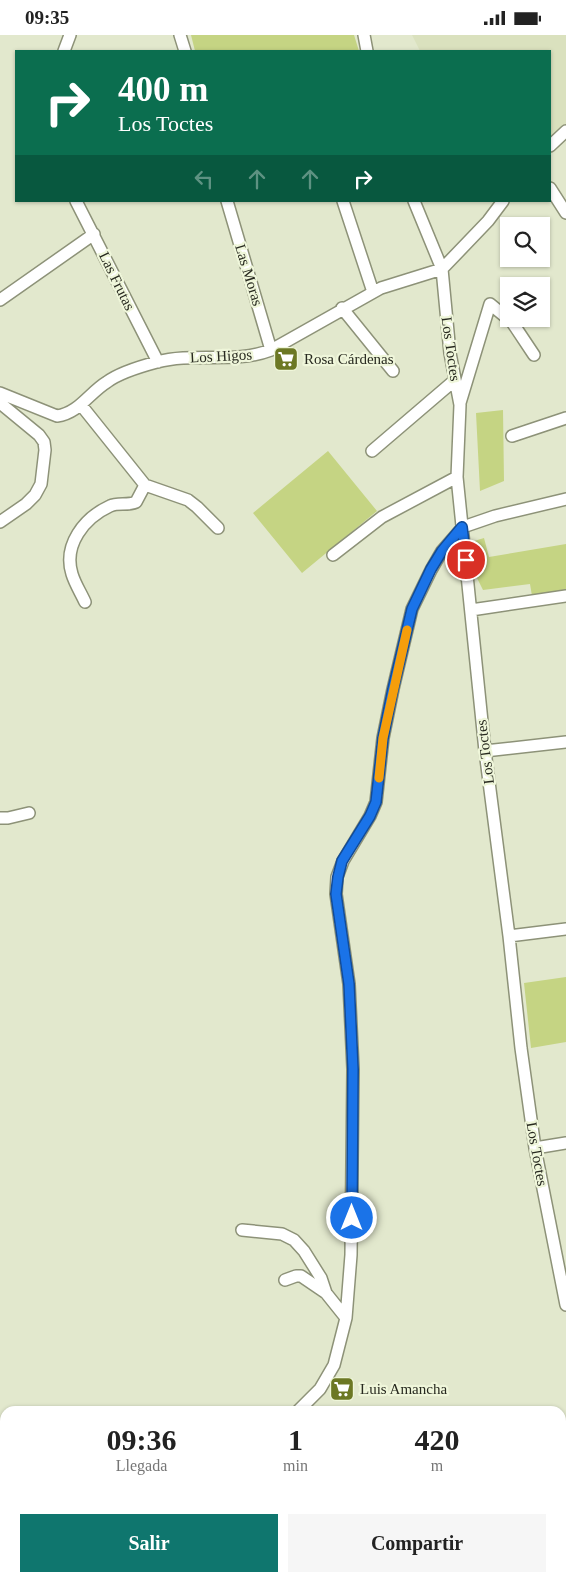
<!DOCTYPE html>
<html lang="es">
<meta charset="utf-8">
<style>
:root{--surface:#fff;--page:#f6f6f6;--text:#222;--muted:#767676;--accent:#0f766e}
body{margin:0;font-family:Georgia,serif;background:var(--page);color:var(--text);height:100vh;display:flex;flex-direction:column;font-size:19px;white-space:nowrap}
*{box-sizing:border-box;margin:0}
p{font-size:16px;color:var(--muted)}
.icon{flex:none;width:28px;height:28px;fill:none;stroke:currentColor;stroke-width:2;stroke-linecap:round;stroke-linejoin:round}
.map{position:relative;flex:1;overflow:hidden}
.drawer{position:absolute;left:0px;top:1371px;width:566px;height:176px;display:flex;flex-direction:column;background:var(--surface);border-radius:15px 15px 0 0;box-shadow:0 1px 4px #0004}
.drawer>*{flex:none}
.guide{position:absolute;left:15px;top:15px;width:536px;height:152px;border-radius:0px;box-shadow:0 1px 4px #0004;background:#0b6e4f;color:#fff;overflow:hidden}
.fabs{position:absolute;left:500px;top:182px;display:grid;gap:10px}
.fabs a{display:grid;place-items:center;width:50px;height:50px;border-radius:0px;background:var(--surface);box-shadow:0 1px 4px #0004;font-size:25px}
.pin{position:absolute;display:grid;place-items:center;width:42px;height:42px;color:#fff;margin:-21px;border:2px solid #fff;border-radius:50%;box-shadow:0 1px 5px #0007}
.me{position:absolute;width:55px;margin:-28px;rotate:0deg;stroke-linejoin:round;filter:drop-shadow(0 0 4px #0008)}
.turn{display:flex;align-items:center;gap:18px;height:105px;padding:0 20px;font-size:22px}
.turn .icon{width:65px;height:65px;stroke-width:2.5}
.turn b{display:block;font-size:35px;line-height:42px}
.lanes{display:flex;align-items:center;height:48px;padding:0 20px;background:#0003;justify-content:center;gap:25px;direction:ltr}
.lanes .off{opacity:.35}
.eta{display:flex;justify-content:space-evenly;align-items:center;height:85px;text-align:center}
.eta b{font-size:30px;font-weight:700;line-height:35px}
.button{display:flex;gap:10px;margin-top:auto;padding:10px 20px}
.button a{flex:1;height:58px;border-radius:0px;background:var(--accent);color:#fff;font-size:20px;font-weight:700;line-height:58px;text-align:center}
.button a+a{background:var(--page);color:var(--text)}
.status{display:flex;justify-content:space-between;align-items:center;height:35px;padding:0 25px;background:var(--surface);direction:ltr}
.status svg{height:14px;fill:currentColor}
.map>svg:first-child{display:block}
</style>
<div class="status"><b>09:35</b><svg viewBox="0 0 49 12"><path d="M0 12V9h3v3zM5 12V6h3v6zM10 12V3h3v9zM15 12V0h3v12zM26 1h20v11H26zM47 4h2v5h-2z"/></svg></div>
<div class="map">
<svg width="566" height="1547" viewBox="0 0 566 1547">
<rect width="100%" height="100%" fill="#e2e8cd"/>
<!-- built -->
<path fill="#dae1be" d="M412 0H566V89L550 103V16H420Z"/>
<!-- green -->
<path fill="#c5d483" d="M191 0H354L359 16H195Z
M503 375 504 446 480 456 476 378Z
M328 416 377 476 302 538 253 478Z
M484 503 489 522 566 509V555L532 561 530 549 483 555 475 539V524L471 507Z
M566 942V1007L531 1013 524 948Z"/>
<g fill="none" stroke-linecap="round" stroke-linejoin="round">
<defs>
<path id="minor" d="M180 0 185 16
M364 0 367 16
M64 16 70 0
M550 111 566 96
M550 153 566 178
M76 166 158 327
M227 166 271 315
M343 166 373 257
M414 166 442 234 450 318 460 370 457 442 485 716 509 901 521 1013 535 1113 566 1270
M0 265 94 199
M342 273 393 336
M0 358 57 381C79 378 89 358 107 347 119 338 142 331 157 327 194 317 235 329 271 315L381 253 442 234 488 186 503 166
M0 368 39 400 44 407 45 415 41 449 35 460 26 469 0 487
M460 368 490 269 512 287 534 320
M81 370 145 450 188 465 197 472 218 493
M512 401 566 383
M372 416 455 345
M333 520 382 482 457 442
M85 567C81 558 75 549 72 539 63 510 84 483 110 471 118 467 127 471 136 467L145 450
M471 575 566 561
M485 716 566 707
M0 783H8L29 778
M509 901 566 894
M535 1113 566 1108
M242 1195 282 1199 294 1205 304 1216 321 1243 326 1258 346 1283
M285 1245 296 1241H301L326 1258
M298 1376 320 1354 334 1330 346 1283 351 1220 353 1034 349 949 336 859 337 842 343 826 370 781 376 767 383 703 393 654 412 574 431 535 442 516 463 492 495 481 566 464
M561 1442 566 1440
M561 1497 566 1496
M133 1542 134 1547
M53 1547 62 1542
M455 1547 456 1542
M529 1547 530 1542"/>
</defs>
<!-- minor casing -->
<use href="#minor" stroke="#8d9278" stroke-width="14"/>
<!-- minor -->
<use href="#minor" stroke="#fff" stroke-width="11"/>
</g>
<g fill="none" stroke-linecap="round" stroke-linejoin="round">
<defs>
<path id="route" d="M352 1183 353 1034 349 949 336 859 338 842 342 826 370 781 376 767 383 703 393 654 412 574 431 534 442 516 462 492 466 525"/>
</defs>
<!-- route casing -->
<use href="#route" stroke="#114b97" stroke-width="12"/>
<!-- route -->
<use href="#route" stroke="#1a73e8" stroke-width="9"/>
<!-- slow -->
<path stroke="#f59e0b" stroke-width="9" d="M379 743 383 703 407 595"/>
</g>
<!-- icons -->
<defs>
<symbol id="supermarket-square" viewBox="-11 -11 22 22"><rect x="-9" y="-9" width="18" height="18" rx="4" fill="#6c7824" stroke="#eff6da"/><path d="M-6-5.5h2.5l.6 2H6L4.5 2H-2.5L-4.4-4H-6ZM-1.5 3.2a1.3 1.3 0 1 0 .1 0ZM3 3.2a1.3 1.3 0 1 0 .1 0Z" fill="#fff"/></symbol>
</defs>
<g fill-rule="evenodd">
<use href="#supermarket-square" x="272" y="310" width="28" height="28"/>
<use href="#supermarket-square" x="328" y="1340" width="28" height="28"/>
</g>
<g text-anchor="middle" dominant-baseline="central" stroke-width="4.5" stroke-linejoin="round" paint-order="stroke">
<!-- street labels -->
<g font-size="15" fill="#27291f" stroke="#eff6da">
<text transform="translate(249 240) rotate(73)">Las Moras</text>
<text transform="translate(117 246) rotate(64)">Las Frutas</text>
<text transform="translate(451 314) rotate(82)">Los Toctes</text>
<text transform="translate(221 321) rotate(-3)">Los Higos</text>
<text transform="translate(485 717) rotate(-97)">Los Toctes</text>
<text transform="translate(537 1119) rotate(80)">Los Toctes</text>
</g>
<!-- poi labels -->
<g font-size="15" fill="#27291f" stroke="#eff6da" text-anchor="start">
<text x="304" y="324">Rosa Cárdenas</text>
<text x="360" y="1354">Luis Amancha</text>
</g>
</g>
</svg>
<div class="fabs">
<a><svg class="icon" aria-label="search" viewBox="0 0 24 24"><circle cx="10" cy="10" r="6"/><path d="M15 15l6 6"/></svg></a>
<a><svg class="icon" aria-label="layers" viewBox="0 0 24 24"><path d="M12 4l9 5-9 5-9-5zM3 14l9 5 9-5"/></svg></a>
</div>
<div class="pin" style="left:466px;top:525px;background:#d93025"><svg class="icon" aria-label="arrive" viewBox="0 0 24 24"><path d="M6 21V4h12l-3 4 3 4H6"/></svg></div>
<svg class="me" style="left:352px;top:1183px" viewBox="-20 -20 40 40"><circle r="17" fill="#1a73e8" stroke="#fff" stroke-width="3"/><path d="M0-11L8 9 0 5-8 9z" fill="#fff"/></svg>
<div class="guide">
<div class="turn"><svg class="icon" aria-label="right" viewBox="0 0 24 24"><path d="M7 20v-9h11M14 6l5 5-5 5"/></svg><div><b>400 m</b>Los Toctes</div></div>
<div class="lanes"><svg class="icon off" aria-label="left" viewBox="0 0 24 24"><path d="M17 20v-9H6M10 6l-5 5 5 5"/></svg><svg class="icon off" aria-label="ahead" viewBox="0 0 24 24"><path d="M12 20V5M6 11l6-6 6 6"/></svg><svg class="icon off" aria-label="ahead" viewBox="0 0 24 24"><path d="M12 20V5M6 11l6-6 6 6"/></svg><svg class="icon" aria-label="right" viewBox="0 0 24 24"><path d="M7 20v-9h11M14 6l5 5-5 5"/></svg></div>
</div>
<section class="drawer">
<div class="eta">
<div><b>09:36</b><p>Llegada</p></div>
<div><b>1</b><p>min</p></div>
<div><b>420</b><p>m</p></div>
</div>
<div class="button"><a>Salir</a><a>Compartir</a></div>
</section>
</div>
